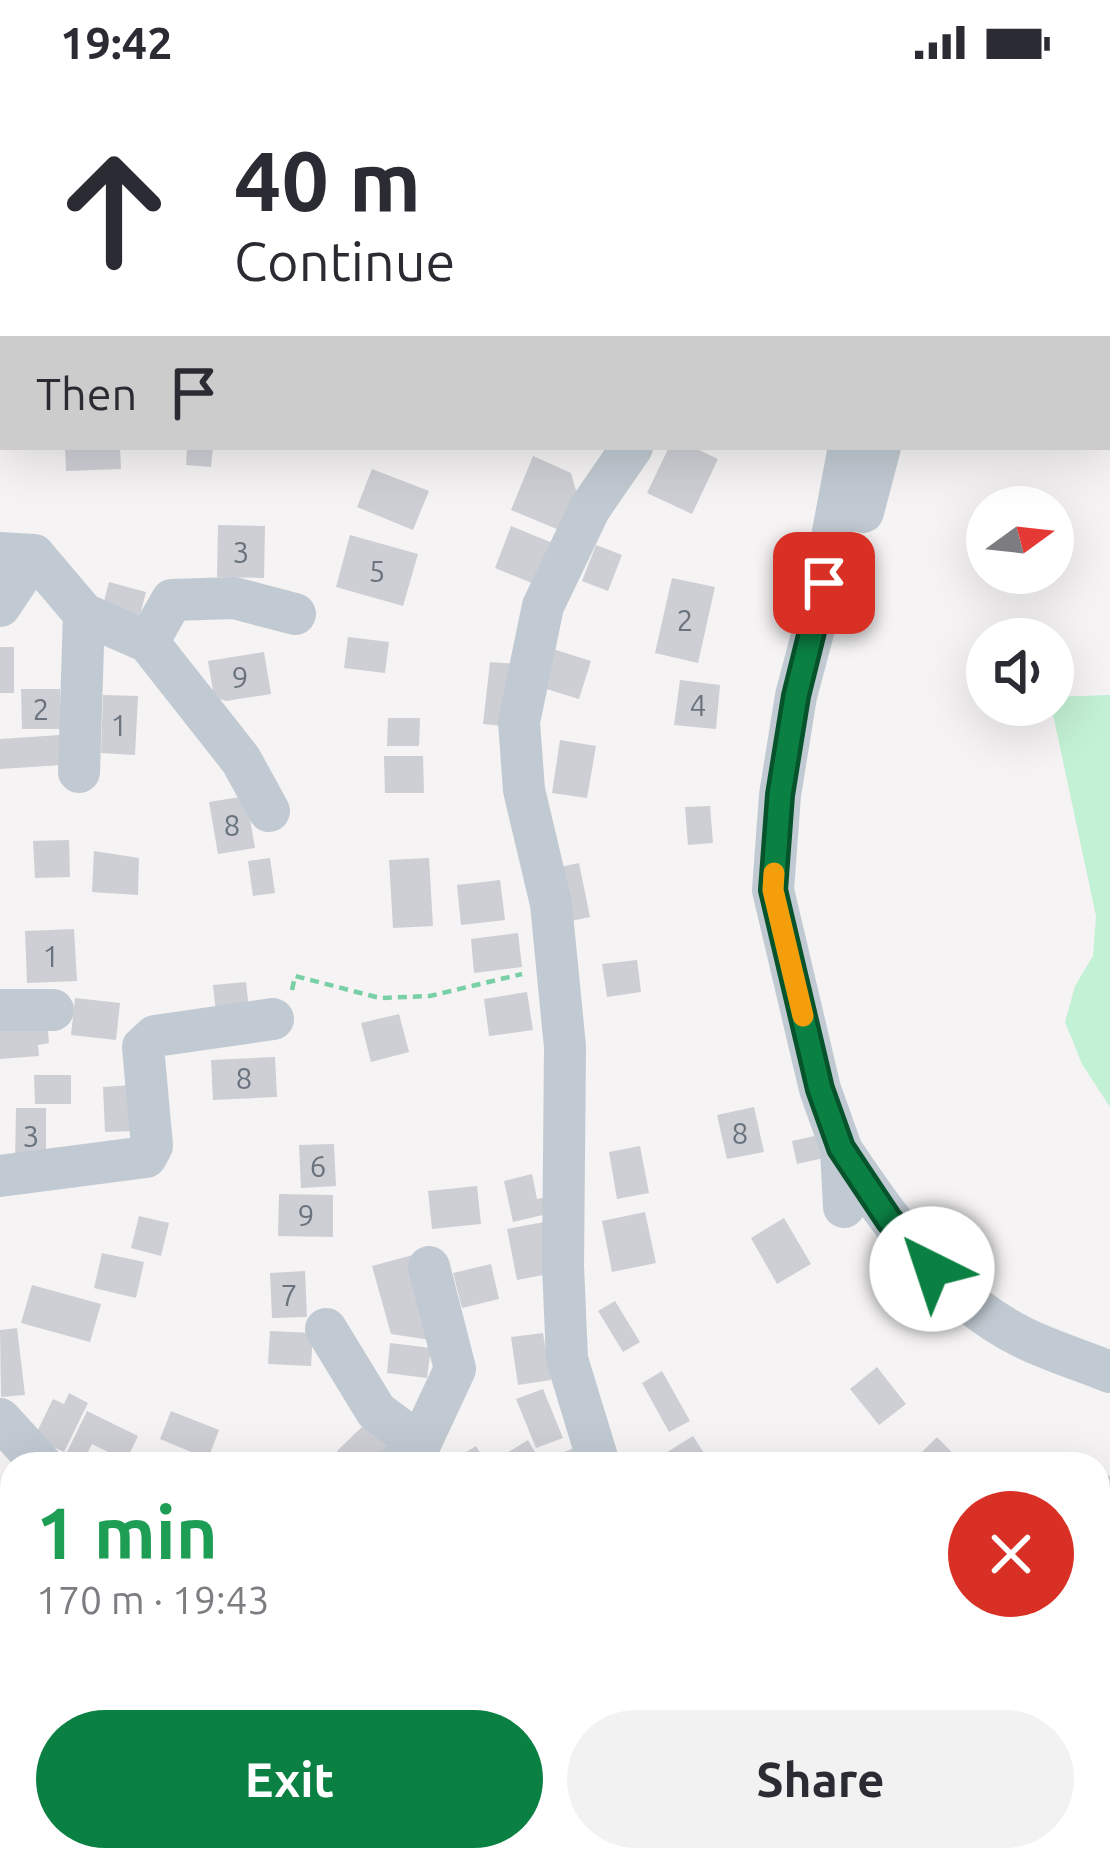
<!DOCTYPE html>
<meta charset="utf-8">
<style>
:root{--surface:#fff;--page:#f2f2f3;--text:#2b2b33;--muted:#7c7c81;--accent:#0b8043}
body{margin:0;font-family:Ubuntu,sans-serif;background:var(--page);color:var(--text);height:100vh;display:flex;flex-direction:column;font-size:45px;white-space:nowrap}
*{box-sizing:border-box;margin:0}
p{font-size:39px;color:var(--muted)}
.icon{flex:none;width:66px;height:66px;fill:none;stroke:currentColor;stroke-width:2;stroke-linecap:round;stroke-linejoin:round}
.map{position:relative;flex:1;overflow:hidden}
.drawer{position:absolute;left:0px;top:1368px;width:1110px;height:420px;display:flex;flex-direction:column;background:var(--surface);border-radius:36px 36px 0 0;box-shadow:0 12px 48px #0002}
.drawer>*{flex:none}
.top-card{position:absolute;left:0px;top:0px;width:1110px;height:366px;box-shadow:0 12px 48px #0002;background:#fff;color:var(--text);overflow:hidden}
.needle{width:78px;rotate:75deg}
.fabs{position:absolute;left:966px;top:402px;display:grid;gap:24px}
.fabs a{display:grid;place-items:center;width:108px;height:108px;border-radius:50%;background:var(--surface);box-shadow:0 12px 48px #0002;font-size:60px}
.pin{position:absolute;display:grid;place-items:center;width:102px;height:102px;color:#fff;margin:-51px;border-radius:24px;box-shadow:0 6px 18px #0006}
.me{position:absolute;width:132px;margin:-66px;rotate:319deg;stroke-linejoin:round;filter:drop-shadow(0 0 9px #0008)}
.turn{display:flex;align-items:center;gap:42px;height:252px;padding:0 36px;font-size:54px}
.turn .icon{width:156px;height:156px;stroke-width:2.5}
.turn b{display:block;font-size:84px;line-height:102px}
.then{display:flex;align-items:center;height:114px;padding:0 36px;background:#0003;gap:24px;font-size:45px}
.round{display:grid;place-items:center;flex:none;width:126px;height:126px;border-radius:63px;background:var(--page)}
.headline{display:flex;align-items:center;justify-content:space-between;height:204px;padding:0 36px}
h1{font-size:72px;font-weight:700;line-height:90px;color:#1e9e55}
.action{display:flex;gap:24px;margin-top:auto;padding:24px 36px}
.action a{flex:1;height:138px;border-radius:72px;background:var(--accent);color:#fff;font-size:48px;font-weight:700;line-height:138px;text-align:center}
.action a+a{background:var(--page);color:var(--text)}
.status{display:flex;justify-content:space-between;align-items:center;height:84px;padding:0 60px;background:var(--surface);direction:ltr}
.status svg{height:33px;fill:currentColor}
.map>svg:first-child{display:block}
</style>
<div class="status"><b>19:42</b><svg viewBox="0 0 49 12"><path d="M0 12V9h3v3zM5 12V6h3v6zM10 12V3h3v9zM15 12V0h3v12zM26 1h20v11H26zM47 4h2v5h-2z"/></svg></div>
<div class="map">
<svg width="1110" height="1788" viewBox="0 0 1110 1788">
<rect width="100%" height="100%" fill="#f5f3f3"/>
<!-- green -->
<path fill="#c3f1d5" d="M1110 611V1023L1082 980 1065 938 1075 902 1093 872 1096 832 1051 621 1053 613Z"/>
<!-- building -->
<path fill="#cdcfd5" d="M65 363H120L121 385 66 387Z
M187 363H213L211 383 186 381Z
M669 363H693L718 375 692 430 647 409Z
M533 372 571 389 578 414 564 448 511 426Z
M372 385 429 407 413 446 357 423Z
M218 441 265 442 264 494 217 493Z
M511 442 555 460 539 502 495 484Z
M350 451 418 470 403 522 336 503Z
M596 461 622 471 608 507 582 497Z
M672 494 715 503 698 579 655 569Z
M109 498 146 508 140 531 103 521Z
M348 553 389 558 385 589 344 584Z
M0 563H14V609H0Z
M553 565 591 577 579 615 540 603Z
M264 568 271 610 226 617 214 613 208 577Z
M490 578 518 580 512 643 483 640Z
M680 596 720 601 716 645 674 641Z
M21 605H60V645H22Z
M103 611 138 612 135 671 101 669Z
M388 634H420L419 662H387Z
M60 651 62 681 0 685V655Z
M560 656 596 662 587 714 552 709Z
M384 672H423L424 709H385Z
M246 712 255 764 218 770 209 718Z
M710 722 713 759 688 761 685 723Z
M69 756 70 793 35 794 33 757Z
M94 767 139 774 138 811 92 808Z
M270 774 275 809 253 812 248 777Z
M429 774 433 842 393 844 389 776Z
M579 779 590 833 562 839 551 785Z
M500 796 505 836 461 841 457 801Z
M74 845 77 897 27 899 25 847Z
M518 849 522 883 474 889 471 855Z
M637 876 641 908 607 913 602 880Z
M246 898 250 935 217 938 213 901Z
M527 908 533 946 489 952 484 915Z
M75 914 120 919 116 956 71 951Z
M399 930 409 968 371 978 361 939Z
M47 936 49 959 38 961 39 972 0 975V941Z
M275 973 277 1013 213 1016 211 976Z
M34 991H71V1020H35Z
M134 1001 136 1047 105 1048 103 1003Z
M754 1023 764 1068 727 1075 717 1031Z
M16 1024H46V1080H15Z
M819 1051 824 1074 797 1080 792 1057Z
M334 1060 336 1102 301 1104 299 1061Z
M640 1062 649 1109 617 1115 609 1068Z
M532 1090 537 1115 556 1111 560 1127 513 1138 504 1097Z
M477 1102 481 1140 432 1145 428 1107Z
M279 1110 333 1111V1153L278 1152Z
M645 1128 656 1179 612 1188 602 1137Z
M139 1132 169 1139 161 1172 131 1164Z
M784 1134 811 1180 777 1200 751 1154Z
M544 1138 554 1189 517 1196 507 1145Z
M102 1169 144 1178 136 1214 94 1204Z
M413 1171 437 1257 391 1250 372 1182Z
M491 1180 499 1215 462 1224 453 1189Z
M305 1187 307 1233 272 1234 270 1189Z
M32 1201 101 1220 90 1258 21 1239Z
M615 1217 640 1258 623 1268 598 1227Z
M17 1244 25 1311 1 1313 0 1246Z
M270 1247 313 1249 311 1282 268 1280Z
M543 1249 551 1296 518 1301 511 1253Z
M390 1259 431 1264 427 1294 387 1289Z
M877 1283 906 1320 879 1341 850 1305Z
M662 1287 690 1337 669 1348 642 1299Z
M543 1305 563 1354 536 1364 516 1315Z
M69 1309 88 1319 64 1368 34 1354 53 1315 64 1320Z
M87 1327 138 1352 126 1377 92 1360 82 1380 65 1372Z
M171 1327 219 1346 208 1375 160 1355Z
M367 1338 391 1362 372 1380H350L337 1367Z
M693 1352 711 1380H648Z
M937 1353 963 1380H925L917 1373Z
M528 1356 542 1380H489Z
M476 1362 487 1380H459L455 1375Z
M579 1362 586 1380H553L551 1373Z
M1098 1387 1110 1392V1419L1098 1448Z
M1098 1499 1110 1503V1544L1098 1540Z
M1 1583 12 1587V1630L0 1656Z
M128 1776H153L152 1788H128Z
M167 1776H209L210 1788H167Z
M306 1776H344L341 1788H303Z
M351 1776H408L405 1788H348Z
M503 1776 545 1778 544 1788H503Z
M764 1776H823V1788H764Z
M1010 1776H1065L1069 1788H1013Z"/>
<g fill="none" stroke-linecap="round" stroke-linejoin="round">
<!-- path -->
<path stroke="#7ad0a6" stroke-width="4.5" stroke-dasharray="9 6" stroke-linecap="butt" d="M292 906 295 892 380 914 430 912 522 890"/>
<!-- minor -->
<path stroke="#c1cad2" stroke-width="42" d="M546 0 549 3
M208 3V0
M812 3 813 0
M897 3V0
M972 3 974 0
M0 231H3
M863 428 880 363
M0 469 34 471 84 530 148 558 241 676 269 727
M0 522 34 471
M148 558 172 516 234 514 295 530
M79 688 84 530
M0 926H53
M841 1065C891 1139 941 1212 1022 1253 1050 1267 1081 1276 1110 1288
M0 1092 146 1073 152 1062 143 963 155 952 273 935
M844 1123 841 1064 820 1005 773 806 780 711 796 612 817 533 849 363
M326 1245 376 1327 420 1360
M0 1335 41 1380
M398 1380 420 1360 455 1285 429 1183
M599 1380 567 1275 563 1182 565 963 551 820 524 706 519 638 543 522 590 424 632 363
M1098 1462H1110
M0 1700H12
M434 1776 441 1788
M994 1776 998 1788
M223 1788 226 1776
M870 1788 884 1776"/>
</g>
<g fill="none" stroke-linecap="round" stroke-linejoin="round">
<defs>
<path id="route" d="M824 499 796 612 780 711 773 806 820 1005 841 1064 889 1136 932 1185"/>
</defs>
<!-- route casing -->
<use href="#route" stroke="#07532c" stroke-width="30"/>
<!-- route -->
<use href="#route" stroke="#0b8043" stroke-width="21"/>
<!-- slow -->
<path stroke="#f59e0b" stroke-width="21" d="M774 789 773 806 803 932"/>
</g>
<g text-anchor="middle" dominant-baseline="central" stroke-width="9" stroke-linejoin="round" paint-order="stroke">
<!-- number labels -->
<g font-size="30" fill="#6b747e">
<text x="241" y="468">3</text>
<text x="377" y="487">5</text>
<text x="685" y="536">2</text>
<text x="240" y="593">9</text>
<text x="698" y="621">4</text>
<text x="41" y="625">2</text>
<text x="119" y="641">1</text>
<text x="232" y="741">8</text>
<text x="51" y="872">1</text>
<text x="244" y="994">8</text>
<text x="740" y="1049">8</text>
<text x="31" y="1052">3</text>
<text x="318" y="1082">6</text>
<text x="306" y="1131">9</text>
<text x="289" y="1211">7</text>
</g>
</g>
</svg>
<div class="fabs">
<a><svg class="needle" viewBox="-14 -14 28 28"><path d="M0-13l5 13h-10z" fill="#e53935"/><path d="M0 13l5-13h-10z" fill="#7c7c81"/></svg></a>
<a><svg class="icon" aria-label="sound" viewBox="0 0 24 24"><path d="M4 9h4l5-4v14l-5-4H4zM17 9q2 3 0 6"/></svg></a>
</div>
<div class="pin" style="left:824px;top:499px;background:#d93025"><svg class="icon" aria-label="arrive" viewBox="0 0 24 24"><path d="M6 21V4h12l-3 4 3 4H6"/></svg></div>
<svg class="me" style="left:932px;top:1185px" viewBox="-20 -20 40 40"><circle r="19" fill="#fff"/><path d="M0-13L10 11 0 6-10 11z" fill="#0b8043"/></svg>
<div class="top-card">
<div class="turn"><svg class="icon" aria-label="ahead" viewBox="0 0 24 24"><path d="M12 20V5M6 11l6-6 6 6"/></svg><div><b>40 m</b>Continue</div></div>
<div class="then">Then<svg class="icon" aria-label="arrive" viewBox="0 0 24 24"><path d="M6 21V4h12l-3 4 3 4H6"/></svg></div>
</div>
<section class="drawer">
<div class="headline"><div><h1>1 min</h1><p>170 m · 19:43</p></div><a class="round" style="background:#d93025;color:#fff"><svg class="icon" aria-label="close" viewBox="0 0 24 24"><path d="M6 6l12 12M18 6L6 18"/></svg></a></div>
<div class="action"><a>Exit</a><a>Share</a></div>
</section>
</div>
